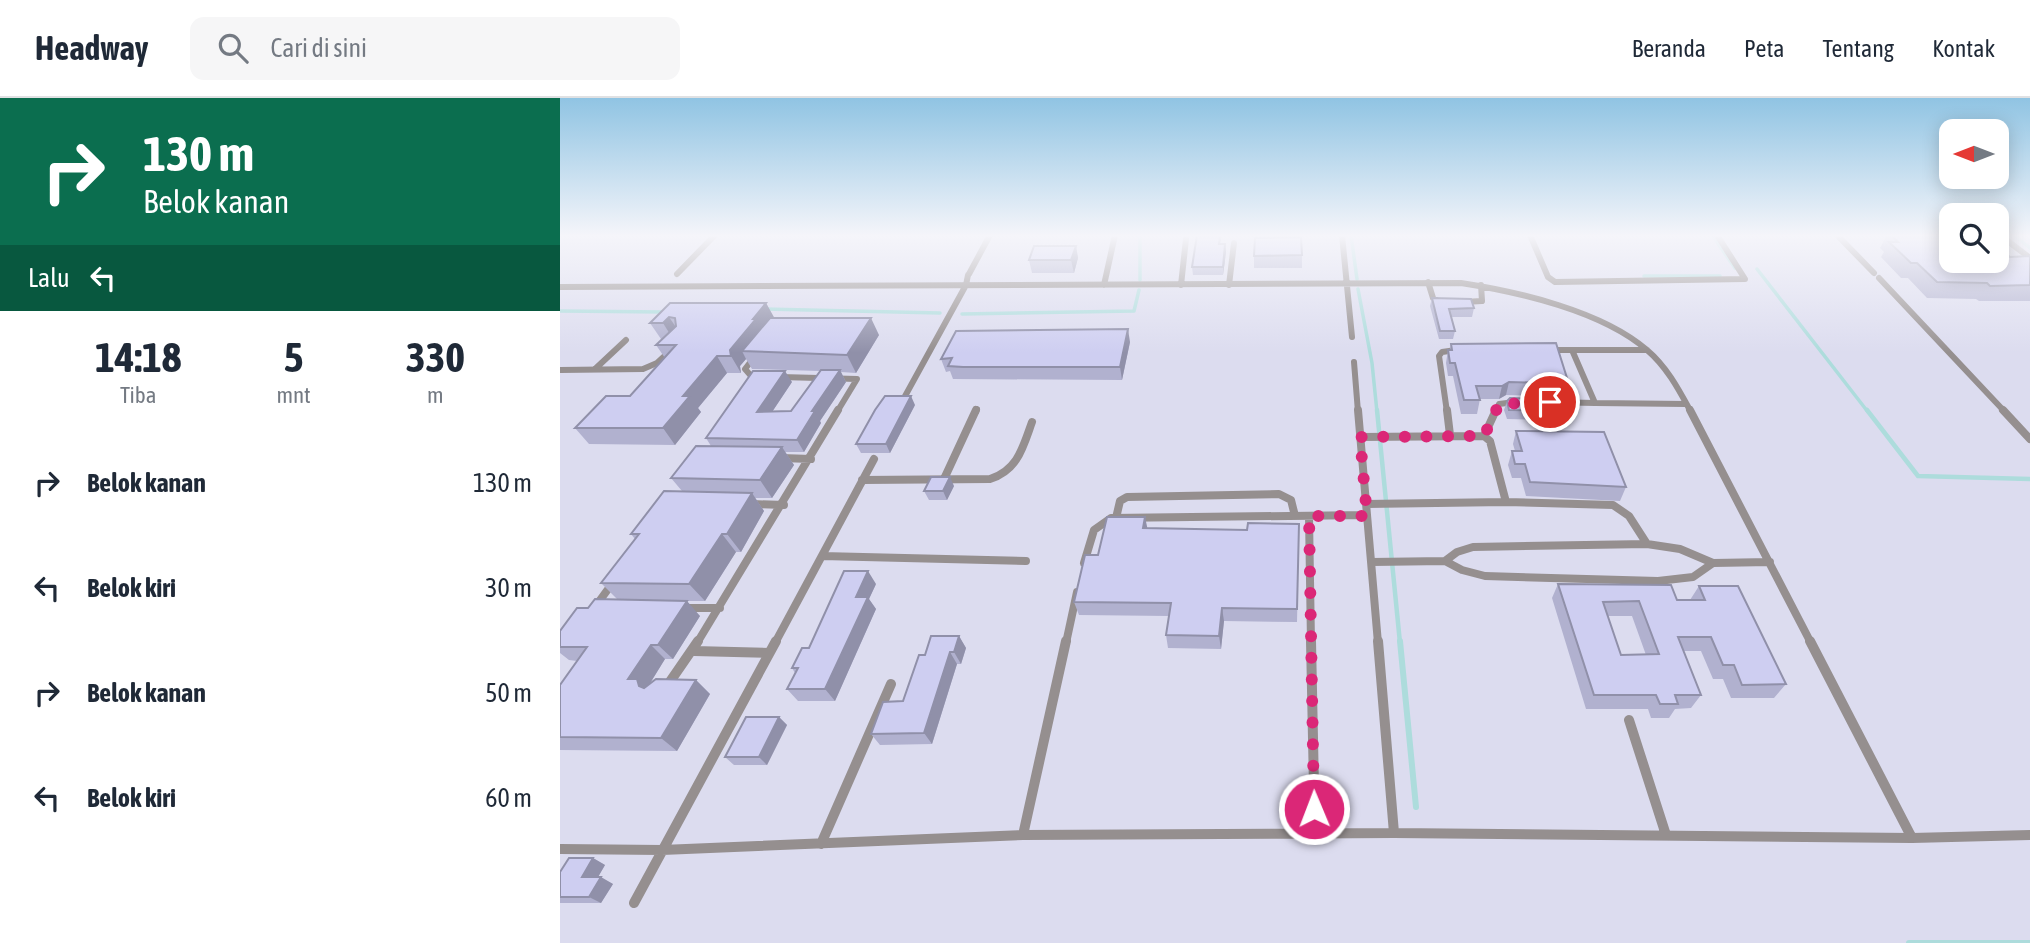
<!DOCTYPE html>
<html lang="id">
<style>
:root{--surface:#fff;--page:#f6f6f7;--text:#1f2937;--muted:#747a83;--line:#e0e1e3}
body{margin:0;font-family:"Asap Condensed",sans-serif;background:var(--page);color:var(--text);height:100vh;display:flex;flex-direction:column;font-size:26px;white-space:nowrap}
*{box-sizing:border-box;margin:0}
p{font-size:23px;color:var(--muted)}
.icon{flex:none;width:38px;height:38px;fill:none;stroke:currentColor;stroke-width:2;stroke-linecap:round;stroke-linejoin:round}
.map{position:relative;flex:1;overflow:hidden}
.sheet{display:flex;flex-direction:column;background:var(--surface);width:560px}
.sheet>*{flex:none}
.banner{background:#0b6e4f;color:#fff;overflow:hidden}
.needle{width:46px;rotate:270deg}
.buttons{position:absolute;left:1379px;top:21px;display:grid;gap:14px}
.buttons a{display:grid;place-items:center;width:70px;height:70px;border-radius:14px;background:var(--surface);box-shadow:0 4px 18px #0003;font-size:35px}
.pin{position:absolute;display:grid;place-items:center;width:60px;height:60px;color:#fff;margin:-30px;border:4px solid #fff;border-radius:50%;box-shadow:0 2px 7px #0007}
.me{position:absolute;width:77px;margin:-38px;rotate:359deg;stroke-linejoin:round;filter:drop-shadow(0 0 5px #0008)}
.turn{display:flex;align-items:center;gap:24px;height:147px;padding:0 28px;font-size:32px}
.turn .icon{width:91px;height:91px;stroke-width:2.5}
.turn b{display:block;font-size:49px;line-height:60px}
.then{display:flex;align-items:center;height:66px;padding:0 28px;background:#0003;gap:14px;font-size:26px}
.eta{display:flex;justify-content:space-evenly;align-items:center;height:119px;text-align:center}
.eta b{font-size:42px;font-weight:700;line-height:49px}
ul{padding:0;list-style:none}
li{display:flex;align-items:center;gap:21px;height:105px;padding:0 28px}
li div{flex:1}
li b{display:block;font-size:26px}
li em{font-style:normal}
header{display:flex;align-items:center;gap:42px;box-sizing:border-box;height:98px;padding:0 35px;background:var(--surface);border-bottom:2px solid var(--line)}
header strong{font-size:33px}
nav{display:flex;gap:38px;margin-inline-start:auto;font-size:24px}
.search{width:490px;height:63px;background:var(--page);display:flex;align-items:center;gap:18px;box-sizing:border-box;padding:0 24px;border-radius:14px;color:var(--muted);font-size:26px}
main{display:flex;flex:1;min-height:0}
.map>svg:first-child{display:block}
</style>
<header>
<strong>Headway</strong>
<div class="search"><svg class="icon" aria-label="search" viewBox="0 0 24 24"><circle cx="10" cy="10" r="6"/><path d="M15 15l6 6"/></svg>Cari di sini</div>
<nav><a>Beranda</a><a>Peta</a><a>Tentang</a><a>Kontak</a></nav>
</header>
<main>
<section class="sheet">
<div class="banner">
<div class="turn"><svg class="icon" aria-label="right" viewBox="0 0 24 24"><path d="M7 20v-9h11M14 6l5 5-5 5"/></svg><div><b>130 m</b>Belok kanan</div></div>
<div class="then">Lalu<svg class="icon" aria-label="left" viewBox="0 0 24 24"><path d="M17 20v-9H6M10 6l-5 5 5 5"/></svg></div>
</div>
<div class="eta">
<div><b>14:18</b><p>Tiba</p></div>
<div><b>5</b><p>mnt</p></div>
<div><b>330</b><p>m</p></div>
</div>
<ul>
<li><svg class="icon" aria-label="right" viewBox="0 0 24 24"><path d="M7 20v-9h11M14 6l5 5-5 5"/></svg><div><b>Belok kanan</b></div><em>130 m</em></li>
<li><svg class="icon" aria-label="left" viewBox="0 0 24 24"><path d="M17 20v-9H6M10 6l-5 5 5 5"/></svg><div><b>Belok kiri</b></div><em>30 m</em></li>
<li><svg class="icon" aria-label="right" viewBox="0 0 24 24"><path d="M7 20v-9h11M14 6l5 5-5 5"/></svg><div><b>Belok kanan</b></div><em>50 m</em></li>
<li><svg class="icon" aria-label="left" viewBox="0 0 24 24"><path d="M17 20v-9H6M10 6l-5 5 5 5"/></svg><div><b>Belok kiri</b></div><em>60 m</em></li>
</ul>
</section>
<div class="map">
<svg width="1470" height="845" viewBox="0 0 1470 845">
<rect width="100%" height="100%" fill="#e9e9f5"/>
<!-- built -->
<path fill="#dcdcef" d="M0 137H1391V163H1437V137H1470V845H0Z"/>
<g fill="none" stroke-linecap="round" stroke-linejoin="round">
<!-- stream-far2 -->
<path stroke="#addcdc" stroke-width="3.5" d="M580 137V182
M791 137 797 181
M1152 137 1175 170
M1454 137 1470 150
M1197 171 1308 314
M1084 178H1160
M798 191 812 265 817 314
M204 211 380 215
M0 213 104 214
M402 216 574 213 579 192"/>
<!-- stream-far1 -->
<path stroke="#addcdc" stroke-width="4.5" d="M817 312 840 545
M1307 312 1358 378 1470 381"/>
<!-- stream -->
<path stroke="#addcdc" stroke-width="6" d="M840 543 856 709
M1349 845H1470"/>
<!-- service-far2 -->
<path stroke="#958f8f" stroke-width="6" d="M782 137 792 239
M970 137 988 179 995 184 1185 181 1157 137
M1277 137 1314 175
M1440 137 1470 160
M117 176 155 137
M409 176 430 137
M1319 180 1445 314
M868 184 873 200 880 204
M544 187 555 137
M621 187 626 141
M669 187 674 145
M0 189 901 185C959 194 1042 213 1087 252 1107 269 1119 292 1131 314
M903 204 922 203 921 187
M989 252H1087
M1012 252 1035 305 1126 306
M794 264 798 314
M35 271 66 242
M0 272 83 271 97 265 110 253
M220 279 297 281 277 314
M190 286 192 279 185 271 196 257
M344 300 406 187 408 177
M986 304 1035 305
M416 314 417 311
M887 314 879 258 882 254 896 252
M935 314 939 306 955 304"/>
<!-- service-far1 -->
<path stroke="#958f8f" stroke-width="8" d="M798 312 818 545
M887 312 890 337
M1130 312 1251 545
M1443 312 1470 341
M924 338 936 312
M800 339 924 338 930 343 946 404 806 406
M221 360 251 361
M384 381 416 312
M302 382 430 381C458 372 463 349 472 324
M946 404 1053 407 1069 418 1087 446 1120 451 1153 465 1210 464
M191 406 224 407
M749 418 751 545
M556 420 560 403 567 399 719 396 731 402 735 418
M262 458 466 463
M885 463 902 472 925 478 1098 483 1133 479 1153 465
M812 464 885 463 897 454 913 449 1087 446
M524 465 534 432 551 420 807 417
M35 509 54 483
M122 510H160
M137 545 278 312
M215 545 314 361
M506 545 517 494"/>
<!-- service -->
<path stroke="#958f8f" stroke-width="10" d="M751 543 755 738
M818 543 834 735
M1250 543 1352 740
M134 553 209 555
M107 588 138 543
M1069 622 1106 737
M463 737 506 543
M261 746 331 586
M0 751 102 752 463 737 834 735 1352 740 1470 737
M74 805 216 543"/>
</g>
<!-- wall -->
<path fill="#b1b1cf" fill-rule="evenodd" d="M637 137H662L660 146H665L666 154 663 177H633L632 169Z
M1327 137H1385L1391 163 1470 158V203H1419L1416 201 1367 200 1348 180H1341L1321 159 1324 154 1320 150Z
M516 148 518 160 514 175H472L469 162Z
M742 157V170H694V158Z
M872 200 914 210 912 219H891L895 233 893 241H879L870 208Z
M110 205H206L214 220 319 237 296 275 281 274 286 284 260 323 261 325 244 354H225L234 367 212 400H195L204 413 181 454H176L145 503H109L140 518 113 561H105L89 587 136 582 150 596 117 653 0 652V587L17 563 9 562 0 555V533L28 510 58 502 41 485 75 441 71 436 122 393 111 380 151 348 146 340 232 284 212 314 231 313 260 273 192 271 186 261 180 268 181 275H167L138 310 141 314 115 347 29 346 15 330 70 298 105 260 96 247 103 241H101L90 225Z
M570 244 562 282 393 281 390 273 386 274 381 261Z
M891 246 1007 280 1003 294H987L986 298 946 297 939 301H920L917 316H901L893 278H888L886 265 888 252H890Z
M947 303 996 313 994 322 947 321 944 312Z
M355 307 330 355H301L296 346Z
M956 333 1066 389 1060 403 966 398 961 380H952L948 367 952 353H955L953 346Z
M394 388 387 402H369L364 393Z
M739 426 737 524 664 523 661 551 608 550 606 537 609 518 519 517 514 504 538 457 587 431 687 432Z
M316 486 309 501 316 511 275 603H238L227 591 235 575 232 570 249 550Z
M998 486 1117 502H1130L1139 488 1226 586 1214 600H1171L1163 581H1153L1141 553H1123L1141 597 1131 610 1115 611 1109 620H1091L1088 611H1026L992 500ZM1048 518H1072L1086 557H1061Z
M399 538 406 550 401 566H397L372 646 320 647 311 636 343 603 365 557Z
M219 619 227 627 207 667H174L165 659Z
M33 760 45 767 38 779 53 786 41 805H0V774Z"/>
<!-- shaded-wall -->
<path fill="#9090a9" d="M665 146 666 154 663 177V169Z
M516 148 518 160 514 175 511 162Z
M206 205 215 221 182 253 186 261 180 268 181 275 171 258 170 252Z
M109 219 120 235 113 241 103 225Z
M311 220 319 237 296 275 287 257Z
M568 231 570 244 562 282 560 269Z
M157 258 167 275 138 310 141 314 115 347 103 330 123 298Z
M280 272 286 284 260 323 261 325 244 354 237 342 252 313Z
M225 273 232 284 204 326 197 314Z
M949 284 946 297 939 301 942 288Z
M351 298 355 307 330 355 326 346Z
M222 349 234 367 212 400 200 382Z
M390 379 394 388 387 402 383 393Z
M192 395 204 413 181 454 167 436Z
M585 419 588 433 583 430Z
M162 436 176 454 145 503 129 486Z
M308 473 316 486 309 501 316 511 275 603 265 591 296 499Z
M127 503 140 518 113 561 98 547Z
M662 510 664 523 661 551 659 538Z
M399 538 406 550 401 566 394 554Z
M91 547 105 561 84 595 68 581Z
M390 554 397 566 372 646 364 635Z
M136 582 150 596 117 653 101 640Z
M219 619 227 627 207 667 199 659Z
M33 760 45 767 34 786 22 779Z
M41 779 53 786 41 805 29 799Z"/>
<!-- building -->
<path fill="#cecef1" stroke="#9090a9" stroke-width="2" fill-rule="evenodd" d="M637 137H660L659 146H665L663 169H632Z
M1331 137H1385L1391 142V163H1437V148L1450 159 1470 158V187L1430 188 1427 185 1377 184 1357 165H1351L1329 144H1338Z
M741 139 742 157 694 158 695 140Z
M474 148H516L511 162H469Z
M872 200 911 201 914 210 889 211 895 233H880Z
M110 205H206L193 221H196L170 252 171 258H157L123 298H130L103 330H15L46 298H70L116 247H96L116 228 115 220 109 219 103 225H90Z
M210 220H311L287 257 182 253Z
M568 231 560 269H403L388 268 392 260 381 261 396 233Z
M996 245 1007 280H988L990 285 949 284 942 288H916L920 302H904L895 265H890L888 252H892L891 246Z
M261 272H280L252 313H255L237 342 146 340 193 273H225L197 314 231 313Z
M325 298H351L326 346H296L315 312Z
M950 300 992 301 996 313 949 312 947 303Z
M956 333 1044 334 1066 389 970 384 965 366H955L952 353H962Z
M136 348 222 349 200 382 111 380Z
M371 379H390L383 393H364Z
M104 393 192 395 167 436H162L129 486 41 485 79 436H71Z
M547 419H585L583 430 687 432 688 425 739 426 737 511 662 510 659 538 606 537 611 505 514 504 525 457H538Z
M284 473H308L296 499H308L265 591H227L238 570H232L242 550H249Z
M998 486 1111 487 1117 502H1145L1139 488H1178L1226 586 1182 587 1174 567H1163L1151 539H1118L1141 597H1115L1118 606H1100L1096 597H1034ZM1079 503 1099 556 1061 557 1043 504Z
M35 501 127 503 98 547H91L68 581H77L79 588 84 590 96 581 136 582 101 640 0 639V587L27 549H0V533L17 510H28Z
M371 538H399L394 554H390L364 635 311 636 323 604 343 603 359 557H365Z
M186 619H219L199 659H165Z
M9 760H33L22 779H41L29 799H0V774Z"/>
<!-- sky -->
<linearGradient id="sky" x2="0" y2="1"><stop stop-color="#90c4e3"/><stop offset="0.54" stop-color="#f5f5fa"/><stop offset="1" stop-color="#f5f5fa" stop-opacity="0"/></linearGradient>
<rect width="1470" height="255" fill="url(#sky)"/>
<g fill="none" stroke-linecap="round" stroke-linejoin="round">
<!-- route -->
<path stroke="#db2777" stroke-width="12" stroke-dasharray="0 21.6" d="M754 711 749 418H807L800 339 924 338 939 306 990 304"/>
</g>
</svg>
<div class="buttons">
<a><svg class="needle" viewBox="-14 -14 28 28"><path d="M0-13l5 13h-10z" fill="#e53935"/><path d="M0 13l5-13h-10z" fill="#747a83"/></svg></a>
<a><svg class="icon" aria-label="search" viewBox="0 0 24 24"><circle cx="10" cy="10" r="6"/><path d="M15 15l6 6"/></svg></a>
</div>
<div class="pin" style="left:990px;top:304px;background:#d93025"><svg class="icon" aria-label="arrive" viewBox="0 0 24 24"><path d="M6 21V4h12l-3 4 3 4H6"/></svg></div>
<svg class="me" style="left:754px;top:711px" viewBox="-20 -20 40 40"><circle r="17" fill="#db2777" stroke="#fff" stroke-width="3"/><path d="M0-11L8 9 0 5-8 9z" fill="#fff"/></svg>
</div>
</main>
